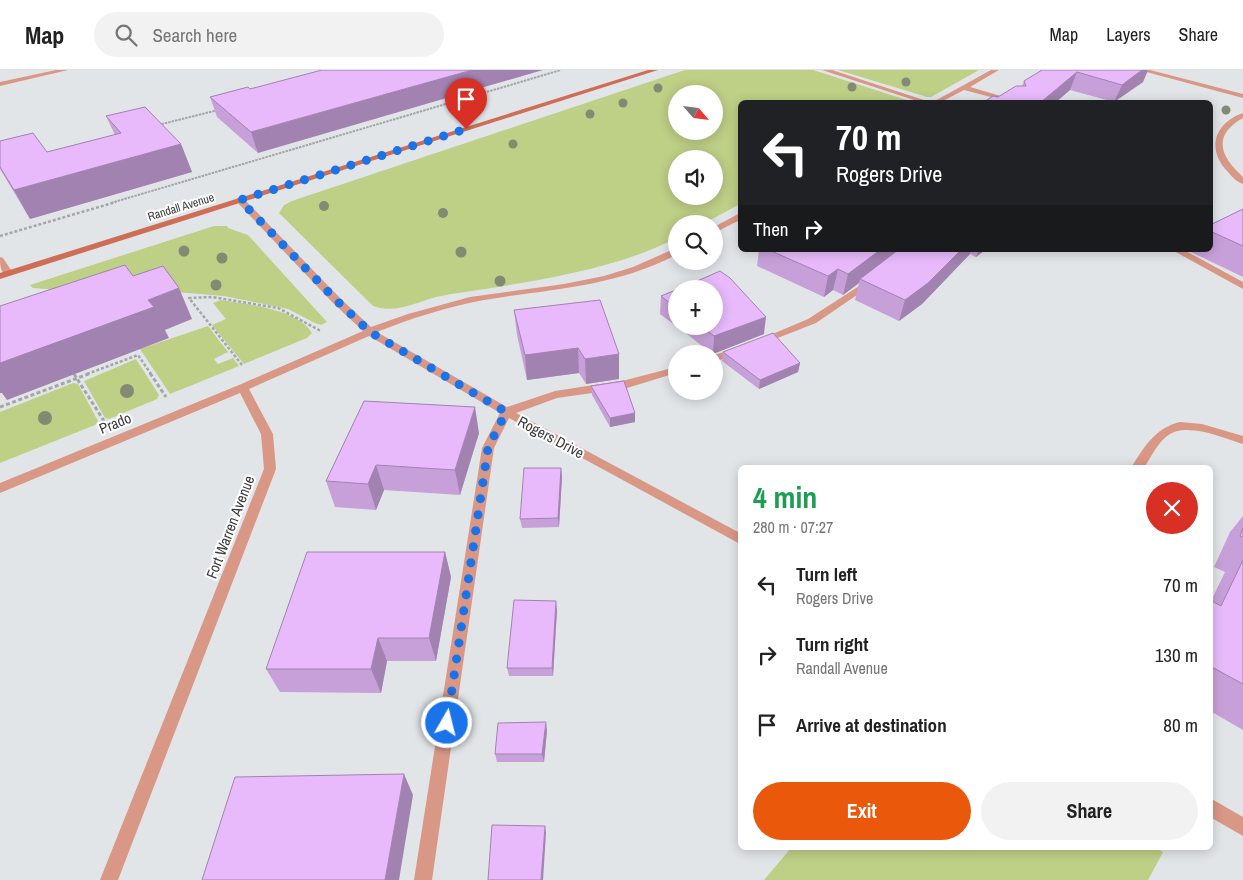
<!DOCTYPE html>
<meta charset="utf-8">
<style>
:root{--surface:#fff;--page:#f2f2f2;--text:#222;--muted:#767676;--line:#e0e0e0;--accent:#ea580c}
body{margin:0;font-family:"Archivo Narrow",sans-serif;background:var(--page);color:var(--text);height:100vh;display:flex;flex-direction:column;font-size:19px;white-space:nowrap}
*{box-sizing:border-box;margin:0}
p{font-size:16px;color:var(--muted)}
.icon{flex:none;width:28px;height:28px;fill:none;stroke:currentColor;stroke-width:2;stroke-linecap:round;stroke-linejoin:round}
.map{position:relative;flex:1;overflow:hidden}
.panel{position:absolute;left:738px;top:395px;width:475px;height:385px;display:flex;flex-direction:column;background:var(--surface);border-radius:8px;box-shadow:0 2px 12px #0003}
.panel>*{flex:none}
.top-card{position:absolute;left:738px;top:30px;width:475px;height:152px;border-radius:8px;box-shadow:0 2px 12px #0003;background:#202124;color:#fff;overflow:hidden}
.needle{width:32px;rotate:118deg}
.tools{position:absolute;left:668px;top:15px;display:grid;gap:10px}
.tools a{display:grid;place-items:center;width:55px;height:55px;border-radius:50%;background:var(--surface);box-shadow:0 2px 12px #0003;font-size:25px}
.pin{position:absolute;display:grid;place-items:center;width:42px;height:42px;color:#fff;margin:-51px -21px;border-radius:50% 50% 50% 0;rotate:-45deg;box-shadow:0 0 5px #0007}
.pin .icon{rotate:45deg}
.me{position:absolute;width:55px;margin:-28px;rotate:8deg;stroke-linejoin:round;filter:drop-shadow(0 0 4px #0008)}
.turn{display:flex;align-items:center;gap:18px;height:105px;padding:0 15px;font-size:22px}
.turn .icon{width:65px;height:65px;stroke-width:2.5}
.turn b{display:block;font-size:35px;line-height:42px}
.then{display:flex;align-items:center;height:48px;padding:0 15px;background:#0003;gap:10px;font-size:19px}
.round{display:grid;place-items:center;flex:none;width:52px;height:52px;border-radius:26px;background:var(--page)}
.overview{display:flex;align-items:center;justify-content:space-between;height:85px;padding:0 15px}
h1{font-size:30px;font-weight:700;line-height:38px;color:#1e9e55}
.cta{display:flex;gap:10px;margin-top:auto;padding:10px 15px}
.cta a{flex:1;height:58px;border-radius:30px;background:var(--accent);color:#fff;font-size:20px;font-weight:700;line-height:58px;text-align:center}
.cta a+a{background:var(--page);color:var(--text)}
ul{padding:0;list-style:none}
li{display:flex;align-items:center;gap:15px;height:70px;padding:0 15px}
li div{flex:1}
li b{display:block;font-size:19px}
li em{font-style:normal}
header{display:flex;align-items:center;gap:30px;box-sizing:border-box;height:70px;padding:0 25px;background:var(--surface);border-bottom:1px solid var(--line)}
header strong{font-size:24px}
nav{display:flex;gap:28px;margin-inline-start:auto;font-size:18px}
.search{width:350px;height:45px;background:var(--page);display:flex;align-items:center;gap:12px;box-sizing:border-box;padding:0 18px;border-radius:28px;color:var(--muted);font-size:19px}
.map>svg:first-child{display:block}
</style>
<header>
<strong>Map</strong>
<div class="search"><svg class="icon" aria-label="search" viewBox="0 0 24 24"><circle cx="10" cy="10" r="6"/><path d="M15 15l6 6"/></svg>Search here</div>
<nav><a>Map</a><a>Layers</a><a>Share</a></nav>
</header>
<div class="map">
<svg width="1243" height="810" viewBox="0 0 1243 810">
<rect width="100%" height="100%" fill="#e2e5e8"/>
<!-- green -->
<path fill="#becf86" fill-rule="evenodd" d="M685 0H813L913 32H740V134L703 154H676V168C623 196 552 208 492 218 474 221 454 223 436 227 415 233 395 244 373 236L279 143 284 135 292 131ZM676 24H714V61H676ZM676 89H714V126H676Z
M838 0H979L931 27H927Z
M214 156H227L228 158 248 165 327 252 321 255 315 253 288 239 224 226 163 221 121 225 33 218 30 215Z
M221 230C246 234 298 239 312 263L307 268 244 294 212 255 226 249 213 233Z
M208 256 228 282 214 289 218 294 233 288 239 296 170 324 140 279Z
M136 289 159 325 157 329 109 349 105 348 84 311Z
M73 313 78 314 98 351 95 355 0 393V342Z
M791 778H1157L1163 782 1148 810H764Z"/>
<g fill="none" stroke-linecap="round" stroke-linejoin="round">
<!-- path-far2 -->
<path stroke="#a4a6a8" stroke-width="2" stroke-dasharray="2.5 1" stroke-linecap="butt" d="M158 55 218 40
M111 133 561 0"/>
<!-- path-far1 -->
<path stroke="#a4a6a8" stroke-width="2.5" stroke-dasharray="3 2" stroke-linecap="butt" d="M0 166 116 132
M242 295 189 228 212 227 278 238 319 260 318 262
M87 304 138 285 151 304"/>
<!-- path -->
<path stroke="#a4a6a8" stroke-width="3" stroke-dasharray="4 2.5" stroke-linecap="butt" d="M150 303 166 327
M74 304 104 351
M0 337 91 303"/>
<!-- street -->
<path fill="#d99786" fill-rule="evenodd" d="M56 0H68L0 16V12Z
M822 0H832L930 32H920Z
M991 0H999L970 17 1018 31 1019 32H1010L964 20 941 32H933Z
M1139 0H1150L1243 24V28Z
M1243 43V48C1211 66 1221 87 1243 107V114C1237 112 1232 107 1228 102 1206 80 1214 53 1243 43Z
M237 128H243L341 229 371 257 408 244 470 227 564 214 604 206 633 197 676 178V185C614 217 551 219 484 230 447 237 412 248 377 262L507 337 555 321 626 310 676 297V303L627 318 557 328 516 343 740 463V474L509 348 494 378 432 810H414L482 378 500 343 369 266 249 319 273 364 276 399 118 810H100L264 399 261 364 240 323 0 423V413L239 315 363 261 333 233 237 132Z
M740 143V150L714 163V157Z
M1172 180H1184L1243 212V219Z
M0 187 3 188 13 203 11 205 8 206C0 204 0 194 0 187Z
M870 209 873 210V214L816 253 765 273 761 274 756 271 808 249Z
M737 278 742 281 741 283 714 292V285Z
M1180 352 1202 354 1243 366V374C1223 368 1186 351 1167 366 1157 374 1151 387 1144 398H1131C1144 377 1155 358 1180 352Z
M1210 728 1243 747V766L1210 747Z"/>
<!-- secondary -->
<path fill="#ce6e56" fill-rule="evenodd" d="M648 0H658L0 209V203Z"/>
</g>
<!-- trees -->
<g fill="#838a74">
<circle cx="906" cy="12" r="4.5"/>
<circle cx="852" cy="17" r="4.5"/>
<circle cx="658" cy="18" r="4.5"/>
<circle cx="623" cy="33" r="4.5"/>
<circle cx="1226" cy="40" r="4.5"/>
<circle cx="590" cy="44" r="4.5"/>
<circle cx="513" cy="74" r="4.5"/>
<circle cx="324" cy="136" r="5"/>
<circle cx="443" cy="143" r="5"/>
<circle cx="184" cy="181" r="5.5"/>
<circle cx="461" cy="182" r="5.5"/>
<circle cx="222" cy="188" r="5.5"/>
<circle cx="500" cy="211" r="5.5"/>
<circle cx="216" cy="215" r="5.5"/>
<circle cx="127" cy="321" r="7"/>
<circle cx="45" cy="348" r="7"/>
</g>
<!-- wall -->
<path fill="#c8a0d9" d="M1042 0H1148L1143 12 1114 32 1070 20 1056 32H984L998 27 1022 16 1024 11Z
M248 17 258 83 217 47 210 27Z
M106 46 181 74 192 102 30 149 0 99V71L47 82 115 65Z
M1243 139V207L1191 182 1192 180H1210V155Z
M759 180H985L976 187 970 184 922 234 899 251 855 230 859 213 843 225 833 220 824 227 757 196Z
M676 220V256L660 244 661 226Z
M514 240 619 284V309L586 314 579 303 527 310 517 265Z
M677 256H714L764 264 712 284Z
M723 282 800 293 798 302 759 319 722 291Z
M591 316 635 352 610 357 592 325Z
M364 331 479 363 460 425 384 420 376 440 335 437 326 411Z
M561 398 562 407 559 457 522 458 520 449Z
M1243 446V660L1210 641V530L1211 531 1225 502 1214 497 1230 462Z
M445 482 451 507 436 591H387L381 623 280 622 266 599Z
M557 540 553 606H509L507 598Z
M547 660 544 692H497L495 684Z"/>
<!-- shaded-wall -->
<path fill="#a282b0" d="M472 0H543L258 83 251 62Z
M1142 0H1148L1143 12 1114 32 1122 15Z
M1077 2 1070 20 1056 32H1041Z
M181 74 192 102 30 149 14 120Z
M880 180H902L860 209 859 213 843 225 848 204Z
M961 180H971L970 184 922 234 899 251 905 230Z
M979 180H985L976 187Z
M838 199 833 220 824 227 828 206Z
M179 218 192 249 165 260 169 268 7 330 2 323H0V293L148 230Z
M766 247 764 264 713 284 714 266Z
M578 278 579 303 527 310 525 285Z
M619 284V309L586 314 585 289Z
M800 293 798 302 759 319 760 310Z
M475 337 479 363 460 425 455 400Z
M635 343V352L610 357V348Z
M376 395 384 420 376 440 368 414Z
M561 398 562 407 559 457 558 448Z
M445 482 451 507 436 591 429 568Z
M556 531 557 540 553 606 552 598Z
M378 568 387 591 381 623 371 599Z
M546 652 547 660 544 692 542 684Z
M404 704 413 725 399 810H385Z
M545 756 546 763 543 810H541Z"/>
<!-- building -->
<path fill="#e8bafc" stroke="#a282b0" d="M322 0H472L251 62 210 27 248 17 250 19Z
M1042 0H1142L1122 15 1077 2 1041 32H984L993 26 998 27 1016 16H1026L1024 11Z
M145 37 181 74 14 120 0 97V71L33 63 47 82 121 63 106 46Z
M1243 139V176L1210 161V155Z
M769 180H880L848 204 838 199 828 206Z
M898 180H961L928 213 905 230 860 209Z
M125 195 133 206 163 196 179 218 148 230 154 237 0 293V236Z
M720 201 730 208 766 247 714 266 701 256H714V219H679Z
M676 220V238L661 226Z
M600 230 619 284 585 289 578 278 525 285 514 240Z
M773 263 800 293 760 310 723 282Z
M624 311 635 343 610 348 591 316Z
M364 331 475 337 455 400 376 395 368 414 326 411Z
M524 398H561L558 448 520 449Z
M1243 458V467L1240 466Z
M307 482H445L429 568H378L371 599H266Z
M1243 490V614L1210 596V530L1221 536Z
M514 530 556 531 552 598H507Z
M546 652 542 684H495L498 653Z
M404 704 385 810H202L235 707Z
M492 755 545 756 541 810H488Z"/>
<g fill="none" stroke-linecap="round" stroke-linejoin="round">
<!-- route -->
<path stroke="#1a73e8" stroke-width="9" stroke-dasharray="0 16.2" d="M447 653 488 378 506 342 370 262 337 231 240 130 466 59"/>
</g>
<g text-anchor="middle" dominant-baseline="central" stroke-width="4" stroke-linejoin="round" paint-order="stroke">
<!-- far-street labels -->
<g font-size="12" fill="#3b3c3d" stroke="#fff">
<text transform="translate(181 137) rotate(-17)">Randall Avenue</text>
</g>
<!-- street labels -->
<g font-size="15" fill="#3b3c3d" stroke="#fff">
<text transform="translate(115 353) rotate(-22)">Prado</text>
<text transform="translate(551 367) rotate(28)">Rogers Drive</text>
<text transform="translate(230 457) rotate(-69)">Fort Warren Avenue</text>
</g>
</g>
</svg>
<div class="tools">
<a><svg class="needle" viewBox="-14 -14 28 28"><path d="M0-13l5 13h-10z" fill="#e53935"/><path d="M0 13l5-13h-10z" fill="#767676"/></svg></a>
<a><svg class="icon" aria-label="sound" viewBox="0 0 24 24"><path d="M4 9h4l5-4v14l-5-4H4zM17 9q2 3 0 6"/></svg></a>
<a><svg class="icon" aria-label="search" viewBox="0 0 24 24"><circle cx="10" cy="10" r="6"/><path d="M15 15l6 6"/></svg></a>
<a>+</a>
<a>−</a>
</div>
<div class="pin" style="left:466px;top:59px;background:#d93025"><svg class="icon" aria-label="arrive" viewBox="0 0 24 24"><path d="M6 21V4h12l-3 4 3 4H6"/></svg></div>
<svg class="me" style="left:447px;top:653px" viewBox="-20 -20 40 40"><circle r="17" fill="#1a73e8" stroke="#fff" stroke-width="3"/><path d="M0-11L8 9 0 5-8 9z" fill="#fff"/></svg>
<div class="top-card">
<div class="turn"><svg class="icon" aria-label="left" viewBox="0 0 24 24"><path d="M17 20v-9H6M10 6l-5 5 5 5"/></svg><div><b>70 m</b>Rogers Drive</div></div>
<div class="then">Then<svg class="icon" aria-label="right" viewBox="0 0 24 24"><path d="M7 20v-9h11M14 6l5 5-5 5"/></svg></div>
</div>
<section class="panel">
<div class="overview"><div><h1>4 min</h1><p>280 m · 07:27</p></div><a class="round" style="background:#d93025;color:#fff"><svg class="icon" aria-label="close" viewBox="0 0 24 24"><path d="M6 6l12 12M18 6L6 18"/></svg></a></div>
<ul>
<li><svg class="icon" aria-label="left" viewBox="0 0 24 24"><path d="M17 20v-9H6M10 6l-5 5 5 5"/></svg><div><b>Turn left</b><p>Rogers Drive</p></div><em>70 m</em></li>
<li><svg class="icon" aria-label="right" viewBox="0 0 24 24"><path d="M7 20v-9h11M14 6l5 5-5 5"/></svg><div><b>Turn right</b><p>Randall Avenue</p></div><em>130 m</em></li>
<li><svg class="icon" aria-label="arrive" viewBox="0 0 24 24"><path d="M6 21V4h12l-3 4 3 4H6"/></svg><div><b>Arrive at destination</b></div><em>80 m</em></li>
</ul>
<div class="cta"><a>Exit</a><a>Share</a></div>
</section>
</div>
